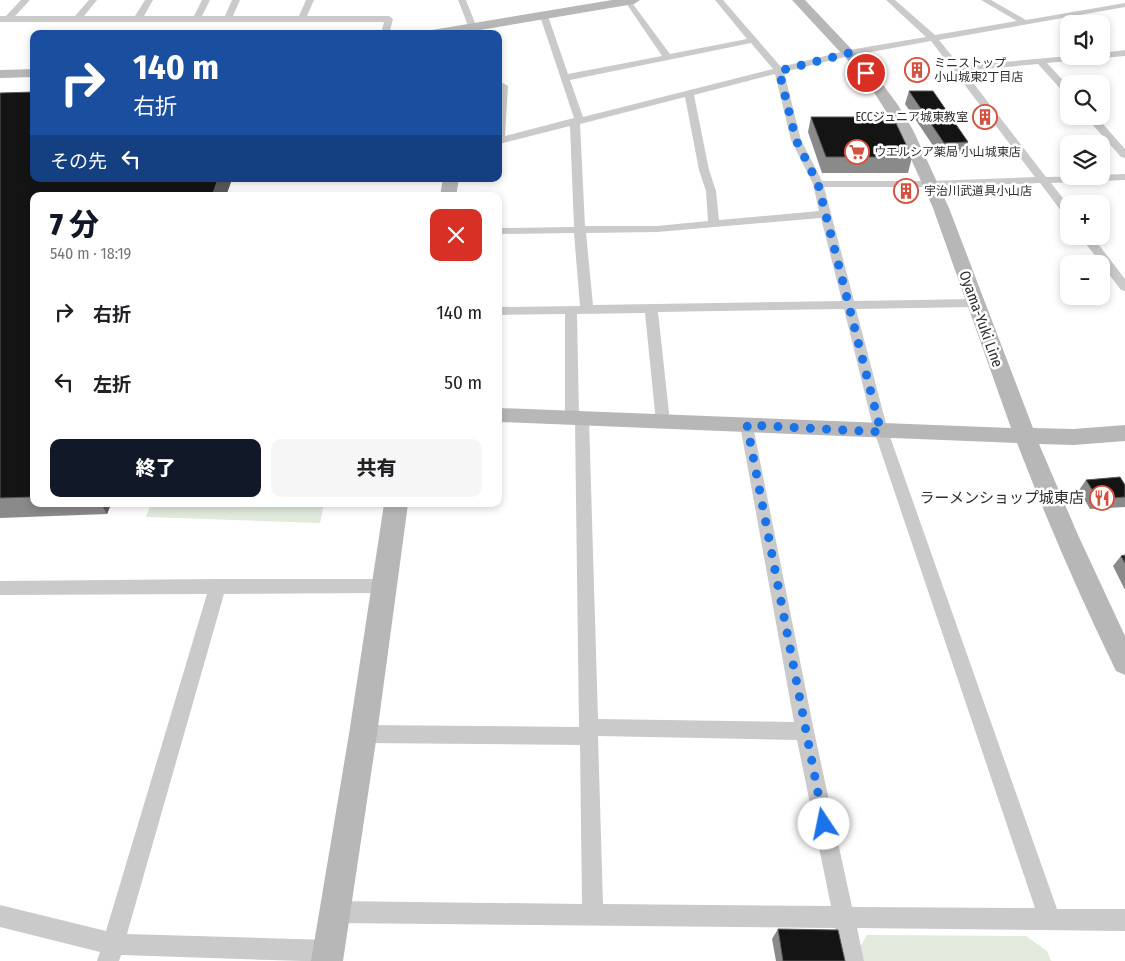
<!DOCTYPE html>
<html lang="ja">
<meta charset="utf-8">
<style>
:root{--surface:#fff;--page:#f6f6f6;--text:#202124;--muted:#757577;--accent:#111827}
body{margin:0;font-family:"Fira Sans Condensed","Noto Sans JP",sans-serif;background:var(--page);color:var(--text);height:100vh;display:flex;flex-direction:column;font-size:19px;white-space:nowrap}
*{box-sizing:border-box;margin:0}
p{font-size:16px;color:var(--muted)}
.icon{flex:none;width:28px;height:28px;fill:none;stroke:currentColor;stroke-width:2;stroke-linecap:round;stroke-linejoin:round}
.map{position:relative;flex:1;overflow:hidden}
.drawer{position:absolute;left:30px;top:192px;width:472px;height:315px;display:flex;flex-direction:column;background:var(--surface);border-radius:10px;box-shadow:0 2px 8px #0003}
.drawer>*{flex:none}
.hud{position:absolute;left:30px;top:30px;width:472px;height:152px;border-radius:10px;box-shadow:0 2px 8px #0003;background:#1a4fa0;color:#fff;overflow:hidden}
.controls{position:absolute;left:1060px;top:15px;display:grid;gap:10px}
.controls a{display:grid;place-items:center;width:50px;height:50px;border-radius:10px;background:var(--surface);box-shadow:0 2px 8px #0003;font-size:25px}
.pin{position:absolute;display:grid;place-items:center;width:42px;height:42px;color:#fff;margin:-21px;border:2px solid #fff;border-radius:50%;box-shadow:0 1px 5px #0007}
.me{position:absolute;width:55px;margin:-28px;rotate:349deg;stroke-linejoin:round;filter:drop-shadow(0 0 4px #0008)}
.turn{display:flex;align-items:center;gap:18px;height:105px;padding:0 20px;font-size:22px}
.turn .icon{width:65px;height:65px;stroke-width:2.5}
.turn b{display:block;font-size:35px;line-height:42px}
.then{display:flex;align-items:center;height:48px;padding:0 20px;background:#0003;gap:10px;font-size:19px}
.round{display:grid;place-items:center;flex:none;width:52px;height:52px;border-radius:10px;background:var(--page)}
.head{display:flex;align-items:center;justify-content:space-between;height:85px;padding:0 20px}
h1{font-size:30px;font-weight:800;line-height:38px;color:var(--accent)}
.primary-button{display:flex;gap:10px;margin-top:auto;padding:10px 20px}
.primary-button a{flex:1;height:58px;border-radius:10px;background:var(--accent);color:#fff;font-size:20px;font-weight:800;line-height:58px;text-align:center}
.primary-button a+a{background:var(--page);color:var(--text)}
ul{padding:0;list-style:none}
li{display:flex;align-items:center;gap:15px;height:70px;padding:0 20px}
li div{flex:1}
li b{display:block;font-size:19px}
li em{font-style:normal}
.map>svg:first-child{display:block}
</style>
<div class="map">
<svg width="1125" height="961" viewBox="0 0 1125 961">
<rect width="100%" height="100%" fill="#fff"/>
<!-- green -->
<path fill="#e1eadc" d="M151 504H324L320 523 146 517Z
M867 935 1026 936 1047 951 1051 961H860L858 950Z"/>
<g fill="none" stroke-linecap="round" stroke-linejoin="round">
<!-- street -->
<path fill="#cacaca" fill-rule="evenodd" d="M21 0H30L15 16H75L89 0H97L84 16H135L145 0H153L144 16H194L202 0H210L202 16H225L232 0H240L233 16H299L306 0H314L307 16H389L393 19 389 34H381L384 22H0V16H6Z
M458 0H466L477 28 476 30 469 28Z
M624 0H630L670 54 747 39 715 0H723L781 67 849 50 926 37 886 0H895L935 35 1017 21 981 0H991L1026 20 1125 3V7L939 40 960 66 1069 56H1101V53L1125 50V56L1047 63 1069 87V96L1066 95 1038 64 964 71 1046 177 1101 176V175L1125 174V180L1051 183 1069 206V217L1065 216 1040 183 931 187H824L854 301 975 299 981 303 975 307 856 309 888 431 1057 909H1125V931L857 928 864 961H842L835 928 334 923 327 919 323 912 327 905 334 901 582 904 580 745 363 743 356 740 354 734 356 728 363 725 579 727 575 422H567L565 418V314L499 315V307L580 306 574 233 499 234V228L574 227 570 126 499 144V85L503 83 508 86 505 136 574 118 540 16 544 13 548 16 568 74 662 56ZM931 41 1035 177 931 181H822L801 140 784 72 849 56ZM751 43 773 69 583 117 570 80ZM775 74 791 140 813 184 819 211 719 220 716 191 709 170 694 95ZM685 97 699 170 706 191 708 221 657 226H585L580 124ZM821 218 842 301 593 305 586 233 657 232ZM844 309 874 431 1035 908 852 907 814 731 752 421H742L740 425 794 722 598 719 589 419 587 415H579L577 314 645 313 656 422 658 426H668L670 422 658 312ZM598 736 797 740 831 906 603 904Z
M1085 116H1096L1125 149V158L1121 157Z
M1080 236H1092L1125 279V291L1121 290Z
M218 579H384L390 581 392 586 390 591 384 593 224 594 127 934 328 940 336 943 339 951 336 959 330 961H302L121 955 119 961H97L100 952 0 927V905L106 931 207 594 0 595V581Z"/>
<!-- secondary -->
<path fill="#b7b7b7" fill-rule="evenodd" d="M612 0H640L634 4 456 34H426L432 30Z
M792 0H805L875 74 898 105 913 130 949 208 1033 428 1074 429 1125 425V441L1074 445 1039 444 1078 535 1125 636V675L1116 671C1080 597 1047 521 1017 443L499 422V408L1011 428 933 208 898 130 866 80Z
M34 69V77L0 78V70Z
M443 179H459L456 196H440Z
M384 504H408L377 734 343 961H311L349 734Z"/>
</g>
<!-- wall -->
<path fill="#8a8a8a" d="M909 91 968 142 963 156H940L905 104Z
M0 93 34 179H232L226 196H34V504H111L107 514 0 518Z
M811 117 912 157 908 173H822L808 132Z
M1086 480 1125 485V507L1090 509 1079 490Z
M1125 555V590L1113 566 1121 556Z
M778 929 845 961H776L772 939Z"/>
<!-- shaded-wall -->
<path fill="#5a5a5a" d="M218 179H232L226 196H212Z
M101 504H111L107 514Z"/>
<!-- building -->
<path fill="#141414" stroke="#5a5a5a" d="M909 91H933L968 142 944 143Z
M34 92V179H218L212 196H34V497L0 498V93Z
M811 117H893L912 157H826Z
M1120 477 1125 485V497L1098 499 1086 480Z
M1125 555V563L1121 556Z
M778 929 838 930 845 961H783Z"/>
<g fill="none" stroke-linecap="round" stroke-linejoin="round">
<!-- route -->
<path stroke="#1a73e8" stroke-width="9" stroke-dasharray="0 16.2" d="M824 824 747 425 881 432 818 184 796 140 779 71 849 53 866 73"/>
</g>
<!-- icons -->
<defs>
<symbol id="building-ring" viewBox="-11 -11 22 22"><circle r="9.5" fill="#fff" stroke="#d5503f" stroke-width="1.5"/><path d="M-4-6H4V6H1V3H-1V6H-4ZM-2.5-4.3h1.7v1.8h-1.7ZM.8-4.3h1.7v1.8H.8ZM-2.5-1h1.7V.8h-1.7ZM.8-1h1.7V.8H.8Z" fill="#d5503f"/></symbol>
<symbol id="supermarket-ring" viewBox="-11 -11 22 22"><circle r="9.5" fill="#fff" stroke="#d5503f" stroke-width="1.5"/><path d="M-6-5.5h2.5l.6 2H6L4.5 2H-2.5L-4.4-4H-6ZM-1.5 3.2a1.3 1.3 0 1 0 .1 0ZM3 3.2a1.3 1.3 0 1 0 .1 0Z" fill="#d5503f"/></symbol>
<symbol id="restaurant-ring" viewBox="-11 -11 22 22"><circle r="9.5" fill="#fff" stroke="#d5503f" stroke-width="1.5"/><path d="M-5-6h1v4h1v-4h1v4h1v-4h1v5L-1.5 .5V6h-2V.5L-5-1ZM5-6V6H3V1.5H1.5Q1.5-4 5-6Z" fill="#d5503f"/></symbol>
</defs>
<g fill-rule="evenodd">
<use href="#building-ring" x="903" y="56" width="28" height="28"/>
<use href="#building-ring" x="971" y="103" width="28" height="28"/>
<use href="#supermarket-ring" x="843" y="138" width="28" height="28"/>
<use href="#building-ring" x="892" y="177" width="28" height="28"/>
<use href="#restaurant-ring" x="1088" y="484" width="28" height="28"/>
</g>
<g text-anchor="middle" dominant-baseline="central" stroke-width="5" stroke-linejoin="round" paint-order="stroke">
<!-- far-poi labels -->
<g font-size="12" fill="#2d2d2d" stroke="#fff" text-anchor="start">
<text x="934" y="63">ミニストップ<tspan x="934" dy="14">小山城東2丁目店</tspan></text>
<text x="968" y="117" text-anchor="end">ECCジュニア城東教室</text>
<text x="874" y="152">ウエルシア薬局 小山城東店</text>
<text x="924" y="191">宇治川武道具小山店</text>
</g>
<!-- street labels -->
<g font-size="15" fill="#2d2d2d" stroke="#fff">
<text transform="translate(981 319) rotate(70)">Oyama-Yuki Line</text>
</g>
<!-- poi labels -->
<g font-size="15" fill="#2d2d2d" stroke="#fff" text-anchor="end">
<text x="1084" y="498">ラーメンショップ城東店</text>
</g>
</g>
</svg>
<div class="controls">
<a><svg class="icon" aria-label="sound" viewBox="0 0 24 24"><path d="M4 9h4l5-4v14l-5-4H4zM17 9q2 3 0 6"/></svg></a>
<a><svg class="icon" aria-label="search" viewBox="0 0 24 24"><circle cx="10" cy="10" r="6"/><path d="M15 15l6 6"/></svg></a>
<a><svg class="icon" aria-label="layers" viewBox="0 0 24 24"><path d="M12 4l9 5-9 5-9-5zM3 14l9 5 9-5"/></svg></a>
<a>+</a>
<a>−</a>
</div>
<div class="pin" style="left:866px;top:73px;background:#d93025"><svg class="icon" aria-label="arrive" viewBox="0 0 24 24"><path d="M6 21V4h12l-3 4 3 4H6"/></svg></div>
<svg class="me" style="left:824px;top:824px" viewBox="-20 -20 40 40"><circle r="19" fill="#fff"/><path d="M0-13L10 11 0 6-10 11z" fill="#1a73e8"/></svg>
<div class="hud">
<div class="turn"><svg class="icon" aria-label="right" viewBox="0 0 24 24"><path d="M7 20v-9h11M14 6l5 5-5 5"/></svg><div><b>140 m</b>右折</div></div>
<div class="then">その先<svg class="icon" aria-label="left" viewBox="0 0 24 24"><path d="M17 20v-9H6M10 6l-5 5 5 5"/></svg></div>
</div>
<section class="drawer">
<div class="head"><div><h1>7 分</h1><p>540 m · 18:19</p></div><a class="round" style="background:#d93025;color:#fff"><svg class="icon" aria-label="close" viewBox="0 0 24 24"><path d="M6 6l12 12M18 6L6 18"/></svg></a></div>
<ul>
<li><svg class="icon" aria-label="right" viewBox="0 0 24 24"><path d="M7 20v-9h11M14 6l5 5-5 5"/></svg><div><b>右折</b></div><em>140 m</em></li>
<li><svg class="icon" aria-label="left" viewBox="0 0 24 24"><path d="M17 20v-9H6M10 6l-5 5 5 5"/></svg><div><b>左折</b></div><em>50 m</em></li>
</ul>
<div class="primary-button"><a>終了</a><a>共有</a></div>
</section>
</div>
